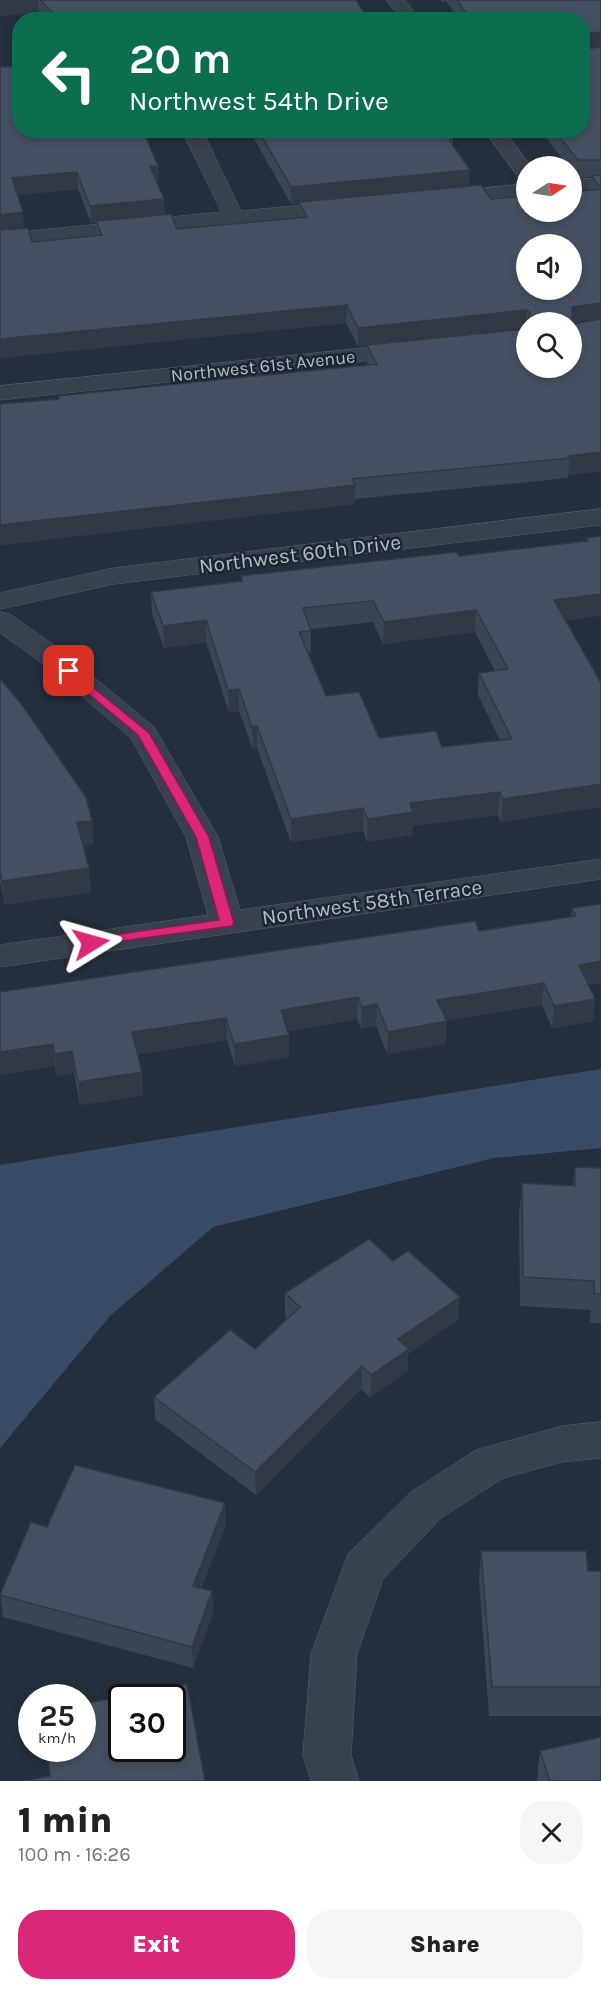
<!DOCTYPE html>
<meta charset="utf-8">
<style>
:root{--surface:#fff;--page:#f6f6f6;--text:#222;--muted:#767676;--accent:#db2777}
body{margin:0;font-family:Karla,sans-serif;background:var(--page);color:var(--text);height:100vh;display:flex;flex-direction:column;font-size:22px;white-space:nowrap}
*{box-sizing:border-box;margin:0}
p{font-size:20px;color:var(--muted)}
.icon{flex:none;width:33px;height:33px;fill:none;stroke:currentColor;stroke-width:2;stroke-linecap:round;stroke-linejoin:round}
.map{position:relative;height:1781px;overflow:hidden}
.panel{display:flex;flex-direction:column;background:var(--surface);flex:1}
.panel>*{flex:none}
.banner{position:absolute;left:12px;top:12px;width:578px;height:126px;border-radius:24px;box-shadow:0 3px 9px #0003;background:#0b6e4f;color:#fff;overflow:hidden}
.needle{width:39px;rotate:78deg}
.fabs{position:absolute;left:516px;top:156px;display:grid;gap:12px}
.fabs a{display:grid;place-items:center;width:66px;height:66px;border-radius:50%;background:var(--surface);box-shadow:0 3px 9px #0003;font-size:30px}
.speed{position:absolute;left:18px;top:1684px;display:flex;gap:12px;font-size:30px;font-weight:700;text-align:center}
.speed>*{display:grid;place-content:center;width:78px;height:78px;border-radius:50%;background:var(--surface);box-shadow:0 3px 9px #0003;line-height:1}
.speed small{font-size:15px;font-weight:400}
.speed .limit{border:3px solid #111;border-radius:9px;background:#fff;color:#111}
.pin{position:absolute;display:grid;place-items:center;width:51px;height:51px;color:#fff;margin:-26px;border-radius:12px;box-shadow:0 3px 9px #0006}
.me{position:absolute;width:66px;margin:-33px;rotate:82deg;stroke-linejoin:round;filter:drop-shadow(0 0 4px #0008)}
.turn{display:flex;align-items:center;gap:21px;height:126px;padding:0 18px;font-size:27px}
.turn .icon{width:78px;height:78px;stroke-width:2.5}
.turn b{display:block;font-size:42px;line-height:51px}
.round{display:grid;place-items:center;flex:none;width:63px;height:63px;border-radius:24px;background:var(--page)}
.headline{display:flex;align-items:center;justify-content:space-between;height:102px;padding:0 18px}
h1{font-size:36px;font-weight:800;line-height:45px}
.action{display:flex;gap:12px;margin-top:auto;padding:12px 18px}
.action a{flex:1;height:69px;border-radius:24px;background:var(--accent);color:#fff;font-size:24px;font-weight:800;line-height:69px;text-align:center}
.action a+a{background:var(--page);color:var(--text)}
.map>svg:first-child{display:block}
</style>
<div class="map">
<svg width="601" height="1781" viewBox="0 0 601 1781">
<rect width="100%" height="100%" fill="#242f3e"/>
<!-- water -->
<path fill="#394c67" d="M601 1069V1148L494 1158 213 1227 110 1316 0 1448V1165Z"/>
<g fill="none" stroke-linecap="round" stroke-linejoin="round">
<defs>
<path id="street" d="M387 0H405L420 20H402Z
M182 130H202L241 211 345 201 352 203 356 207 352 211 345 213 0 246V234L221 212Z
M484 130H504L531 166H526V180L519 178Z
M601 178V190L572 192V180Z
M526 184V196L444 204 437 202 434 198 437 194 444 192Z
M413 343 421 345 425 350 421 355 0 400V386Z
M601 509V525L114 584 0 609V593L114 568Z
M0 612 10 614 61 650 154 727 218 837 240 910 601 859V879L0 967V945L208 915 186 837 131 738 41 662 0 633Z
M601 1422V1458L562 1462 503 1478 441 1518 383 1579 357 1654 351 1755 359 1781H311L303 1755 311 1654 348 1554 411 1492 476 1450 562 1426Z"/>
</defs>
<!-- street casing -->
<use href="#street" stroke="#565f6c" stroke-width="1"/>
<!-- street -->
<use href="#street" fill="#38414e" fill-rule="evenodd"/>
</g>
<!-- wall -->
<path fill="#3b4654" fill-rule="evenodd" d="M0 0H356L369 20H45L39 13Z
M441 0H601V471L568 475V478L354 499V504L0 545V404L58 399V396L367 365V345L358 346 346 323 0 358V67L158 166 159 183H157L165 215 177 229 299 218V203L291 204 249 130H447L453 139V146L469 187 491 199 590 190 591 177H577L572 171V166H568L540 130H582V20H459L446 1 443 2ZM78 189 91 223H96L97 236 32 242 24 228 18 195ZM526 322H572L526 368Z
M601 536 565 620 501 822 498 815 413 826V835L367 842 363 831 291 842 257 748 253 749 239 711 229 712 206 642 164 648 152 614 151 592 241 581V576L459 556 586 541V538ZM373 622 383 644 475 632 495 671 479 673 478 695 500 740 442 747 379 738 326 696 308 653H311V629Z
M0 679 92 821 94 844 83 846 91 892 5 905 0 881Z
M601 904 588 985 595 999 593 1021 552 1028 542 1005 446 1020V1044L387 1054 376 1026 361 1029 357 1019 288 1031 289 1057 235 1066 227 1040 137 1054 142 1072 143 1095 80 1105 74 1073 57 1076 55 1066 0 992 479 931 571 917 572 908Z
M575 1167 601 1168V1323H590L591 1310 520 1306 519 1213 522 1183 573 1186Z
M285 1293 458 1320 408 1354V1371L370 1397 361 1389 256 1495 155 1419 154 1397 255 1349 288 1318 285 1316Z
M226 1525 201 1588 212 1591 213 1613 193 1668 3 1617 0 1594 47 1527Z
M481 1551 588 1571H601V1716H489L479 1580Z
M540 1751 601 1781H537V1779Z"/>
<!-- shaded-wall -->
<path fill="#303945" d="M7 0H38L39 13 0 16V1Z
M601 32V47L582 49V34Z
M150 166H158L159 183H151Z
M470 170 469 187 291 204V187Z
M77 172 78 189 14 195 12 178Z
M164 199 165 216 91 223 90 206Z
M23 212 24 229 0 232V215Z
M601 303V321L572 325V307Z
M347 305 346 323 0 358V339Z
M527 310 526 329 358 346V328Z
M601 452V471L568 475 570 458 568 456Z
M355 485 354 504 0 545V525Z
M601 594V616L552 622 554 600Z
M476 610 475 632 383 644 384 622Z
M206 620V642L164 648 163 626Z
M239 689V711L229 712 228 690Z
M257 726V748L253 749 252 727Z
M601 784V807L501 822 503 799Z
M500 792 498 815 413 826V835L367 842 368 819 410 803Z
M363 808V831L291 842V819Z
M92 821 94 844 79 846 77 822Z
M89 868 91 892 5 905 2 881Z
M601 961V983L576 987 579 965Z
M544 983 542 1005 436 1022 437 1000Z
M358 997 357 1019 281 1032V1010Z
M595 999 593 1021 552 1028 554 1006Z
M377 1004 376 1026 361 1029 362 1007Z
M226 1018 227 1040 134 1055 132 1032Z
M447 1021 446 1044 387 1054 388 1032Z
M289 1035V1057L235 1066 234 1044Z
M53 1044 55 1066 0 1075V1052Z
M72 1051 74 1073 57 1076 55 1054Z
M142 1072 143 1095 80 1105 78 1082Z
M460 1297 458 1320 408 1354V1371L370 1397 371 1375 398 1339Z
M362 1366 361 1389 256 1495 255 1472Z
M225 1503 226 1525 194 1608 193 1586Z
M212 1591 213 1613 193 1668 192 1647Z"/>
<!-- building -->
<path fill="#455162" stroke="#303945" stroke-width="1.5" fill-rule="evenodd" d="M40 0H356L369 20H60Z
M457 0H601V32L582 34V20H471Z
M601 47V160H578L554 130H582V49Z
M20 66V130H143L158 166H150L164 199 90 206 77 172 12 178 23 212 0 215V67Z
M258 130H447L453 139 449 140 470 170 291 187Z
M601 175V188L591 176Z
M481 185 491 199 526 196V212H572V192L601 189V303L572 307V324L601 319V452L568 456 570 458 352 479 355 485 0 525V404L59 399 58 396 97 392 377 364 367 345 526 329V368H572V322H528L530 313 527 310 358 328 347 305 0 339V230L28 228 32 242 102 235 96 221 171 214 177 229 307 217 299 202ZM526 244H572V290H526Z
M601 536V594L554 600 601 683V784L503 799 500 792 410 803 413 812 368 819 363 808 291 819 257 726 252 727 239 689 228 690 206 620 163 626 151 592 242 581 241 576 457 552 459 556 588 541 586 538ZM373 601 384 622 476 610 508 669 479 673 512 739 442 747 436 731 379 738 359 692 326 696 299 632 311 631 303 608Z
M0 679 22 705 86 797 92 821 77 822 89 868 2 881 0 870Z
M601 904V961L579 965 595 999 554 1006 544 983 437 1000 447 1021 388 1032 377 1004 362 1007 358 997 281 1010 289 1035 234 1044 226 1018 132 1032 142 1072 78 1082 72 1051 55 1054 53 1044 0 1052V992L475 921 479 931 576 916 572 908Z
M575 1167 601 1168V1294L594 1293V1281L523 1277 522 1183 575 1186Z
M369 1239 393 1261 408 1251 460 1297 398 1339 409 1349 371 1375 362 1366 255 1472 154 1397 230 1330 255 1349 300 1307 285 1293Z
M75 1465 225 1503 193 1586 212 1591 192 1647 0 1595 31 1522 47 1527Z
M481 1551H586L588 1571H601V1687H492Z
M187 1684 205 1781H24L50 1776 47 1749H82V1704ZM122 1698H172V1749H122Z
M601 1737V1781H550L540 1751Z"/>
<!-- route -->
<path fill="#db2777" stroke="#8e194d" stroke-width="1.5" d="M69 668 149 733 209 837 234 923 232 926 86 946V940L91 938 219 920 196 837 138 735 65 674 63 671Z"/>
<g text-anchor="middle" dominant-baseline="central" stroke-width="5" stroke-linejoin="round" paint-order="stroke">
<!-- far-street labels -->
<g font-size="18" fill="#b4bcc9" stroke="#1d2633">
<text transform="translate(263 366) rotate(-6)">Northwest 61st Avenue</text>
</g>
<!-- street labels -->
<g font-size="21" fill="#b4bcc9" stroke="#1d2633">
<text transform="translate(300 554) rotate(-7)">Northwest 60th Drive</text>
<text transform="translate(372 902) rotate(-8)">Northwest 58th Terrace</text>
</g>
</g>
</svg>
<div class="fabs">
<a><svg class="needle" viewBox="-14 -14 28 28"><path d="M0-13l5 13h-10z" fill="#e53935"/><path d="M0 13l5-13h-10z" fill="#767676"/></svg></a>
<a><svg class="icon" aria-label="sound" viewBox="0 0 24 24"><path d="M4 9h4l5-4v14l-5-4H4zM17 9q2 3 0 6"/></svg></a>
<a><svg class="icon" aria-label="search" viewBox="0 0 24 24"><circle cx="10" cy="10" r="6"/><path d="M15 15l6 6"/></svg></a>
</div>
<div class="speed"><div>25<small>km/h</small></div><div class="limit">30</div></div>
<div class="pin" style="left:69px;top:671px;background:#d93025"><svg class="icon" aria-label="arrive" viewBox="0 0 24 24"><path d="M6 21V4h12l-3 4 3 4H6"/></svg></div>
<svg class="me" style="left:91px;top:943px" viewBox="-20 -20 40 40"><path d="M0-17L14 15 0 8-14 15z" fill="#db2777" stroke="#fff" stroke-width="4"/></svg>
<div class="banner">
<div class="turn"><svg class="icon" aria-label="left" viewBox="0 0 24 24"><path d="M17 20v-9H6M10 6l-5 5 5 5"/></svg><div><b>20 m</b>Northwest 54th Drive</div></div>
</div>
</div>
<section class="panel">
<div class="headline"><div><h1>1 min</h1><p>100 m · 16:26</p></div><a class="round"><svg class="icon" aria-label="close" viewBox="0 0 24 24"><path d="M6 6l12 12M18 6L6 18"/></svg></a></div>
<div class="action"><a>Exit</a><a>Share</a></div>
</section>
